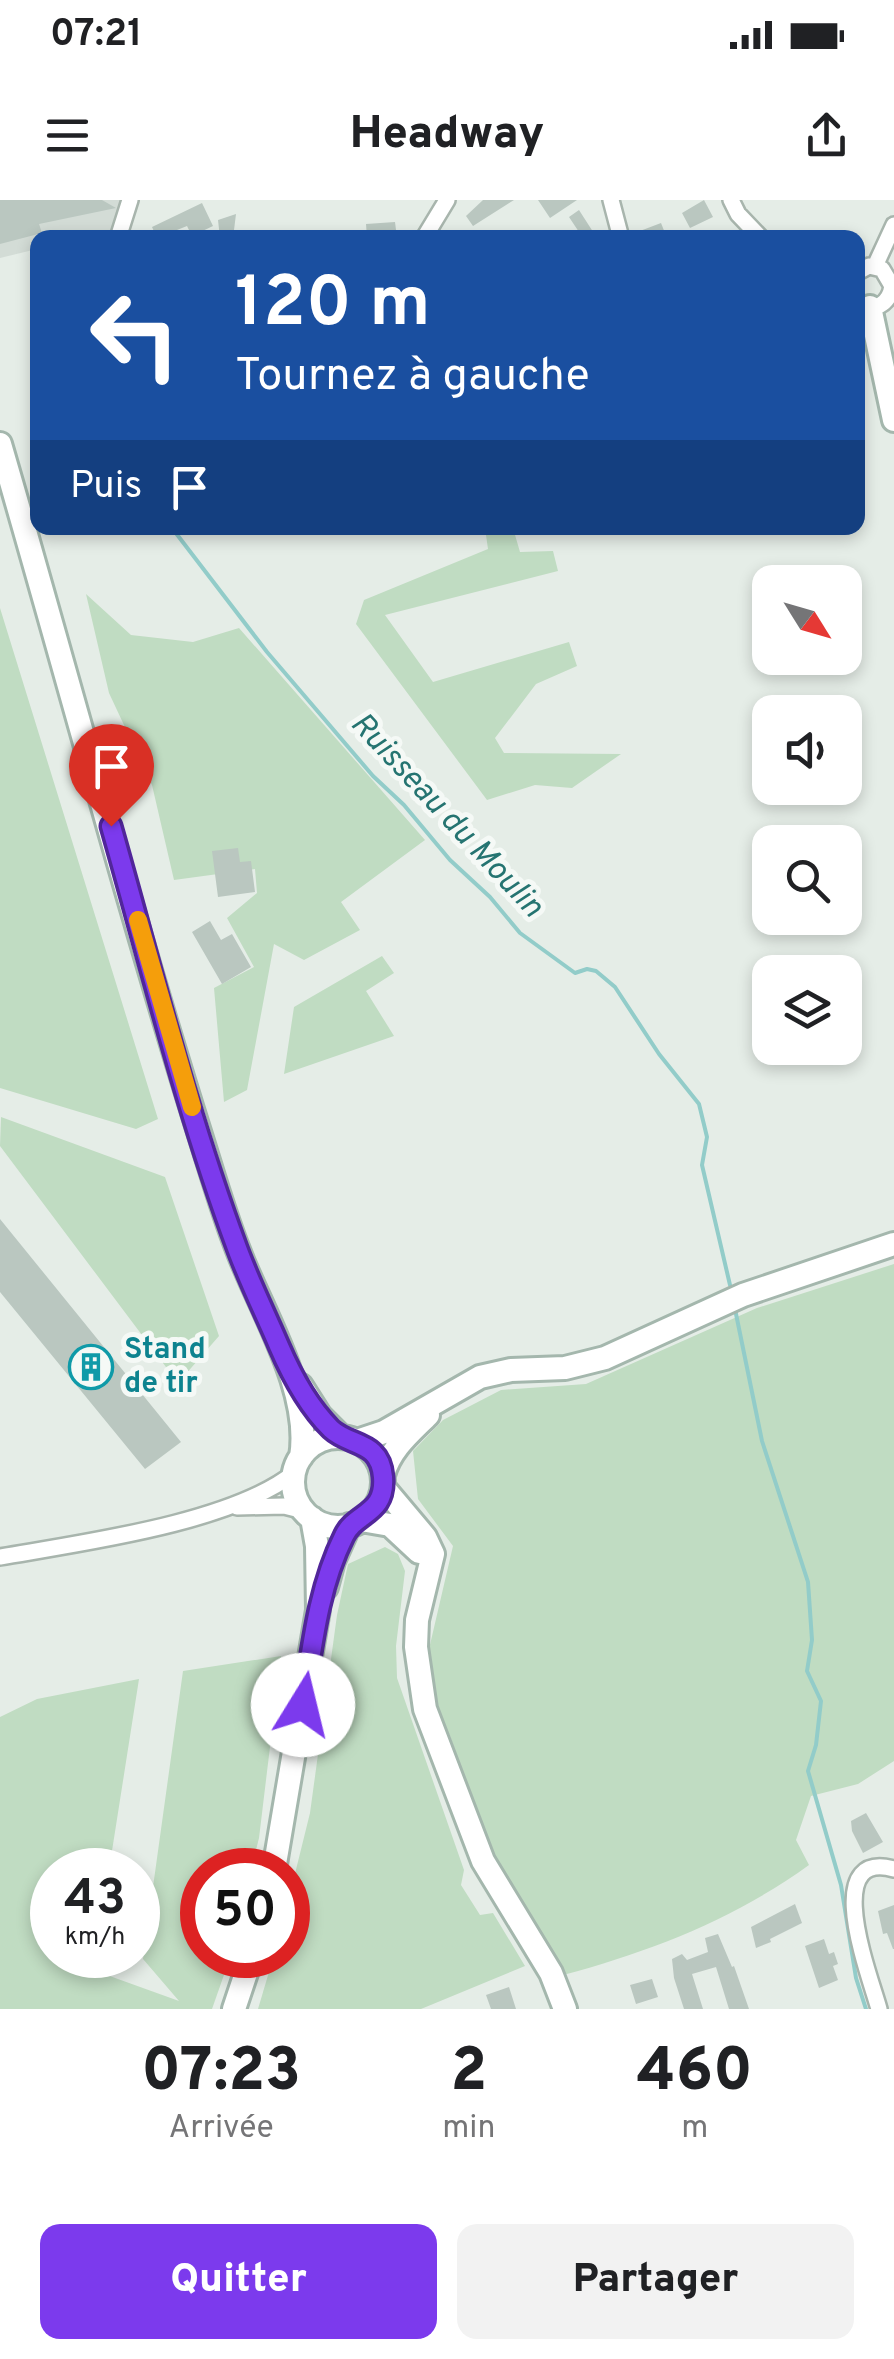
<!DOCTYPE html>
<html lang="fr">
<meta charset="utf-8">
<style>
:root{--surface:#fff;--page:#f2f2f2;--text:#202124;--muted:#757577;--accent:#7c3aed}
body{margin:0;font-family:Overpass,sans-serif;background:var(--page);color:var(--text);height:100vh;display:flex;flex-direction:column;font-size:38px;white-space:nowrap}
*{box-sizing:border-box;margin:0}
p{font-size:32px;color:var(--muted)}
.icon{flex:none;width:55px;height:55px;fill:none;stroke:currentColor;stroke-width:2;stroke-linecap:round;stroke-linejoin:round}
.map{position:relative;height:1809px;overflow:hidden}
.panel{display:flex;flex-direction:column;background:var(--surface);flex:1}
.panel>*{flex:none}
.hud{position:absolute;left:30px;top:30px;width:835px;height:305px;border-radius:20px;box-shadow:0 5px 15px #0003;background:#1a4fa0;color:#fff;overflow:hidden}
.needle{width:65px;rotate:127deg}
.tools{position:absolute;left:752px;top:365px;display:grid;gap:20px}
.tools a{display:grid;place-items:center;width:110px;height:110px;border-radius:20px;background:var(--surface);box-shadow:0 5px 15px #0003;font-size:50px}
.speed{position:absolute;left:30px;top:1648px;display:flex;gap:20px;font-size:50px;font-weight:700;text-align:center}
.speed>*{display:grid;place-content:center;width:130px;height:130px;border-radius:50%;background:var(--surface);box-shadow:0 5px 15px #0003;line-height:1}
.speed small{font-size:25px;font-weight:400}
.speed .limit{border:15px solid #d22;background:#fff;color:#111}
.pin{position:absolute;display:grid;place-items:center;width:85px;height:85px;color:#fff;margin:-102px -42px;border-radius:50% 50% 50% 0;rotate:-45deg;box-shadow:0 0 10px #0007}
.pin .icon{rotate:45deg}
.me{position:absolute;width:110px;margin:-55px;rotate:9deg;stroke-linejoin:round;filter:drop-shadow(0 0 8px #0008)}
.turn{display:flex;align-items:center;gap:35px;height:210px;padding:0 40px;font-size:45px}
.turn .icon{width:130px;height:130px;stroke-width:2.5}
.turn b{display:block;font-size:70px;line-height:85px}
.then{display:flex;align-items:center;height:95px;padding:0 40px;background:#0003;gap:20px;font-size:38px}
.eta{display:flex;justify-content:space-evenly;align-items:center;height:170px;text-align:center}
.eta b{font-size:60px;font-weight:800;line-height:70px}
.action{display:flex;gap:20px;margin-top:auto;padding:20px 40px}
.action a{flex:1;height:115px;border-radius:20px;background:var(--accent);color:#fff;font-size:40px;font-weight:800;line-height:115px;text-align:center}
.action a+a{background:var(--page);color:var(--text)}
.status{display:flex;justify-content:space-between;align-items:center;height:70px;padding:0 50px;background:var(--surface);direction:ltr}
.status svg{height:28px;fill:currentColor}
header{display:flex;justify-content:space-between;align-items:center;height:130px;padding:0 40px;background:var(--surface);font-size:45px;font-weight:800}
.map>svg:first-child{display:block}
</style>
<div class="status"><b>07:21</b><svg viewBox="0 0 49 12"><path d="M0 12V9h3v3zM5 12V6h3v6zM10 12V3h3v9zM15 12V0h3v12zM26 1h20v11H26zM47 4h2v5h-2z"/></svg></div>
<header><svg class="icon" aria-label="menu" viewBox="0 0 24 24"><path d="M4 6h16M4 12h16M4 18h16"/></svg>Headway<svg class="icon" aria-label="share" viewBox="0 0 24 24"><path d="M12 15V3M7 8l5-5 5 5M5 13v7h14v-7"/></svg></header>
<div class="map">
<svg width="894" height="1809" viewBox="0 0 894 1809">
<rect width="100%" height="100%" fill="#e5ede7"/>
<!-- built -->
<path fill="#d3dcd6" d="M0 0H123L115 29 83 37 38 38 37 49 0 58Z"/>
<!-- green -->
<path fill="#c0dcc2" d="M485 328H513L520 352 553 351 558 371 385 415 433 482 569 442 577 466 536 484 495 538 504 553 621 554 572 588 535 585 487 600 356 424 364 400 488 349Z
M86 394 131 435 193 442 239 428 425 640 341 702 360 730 304 760 274 744 247 890 224 902 214 788 254 767 227 718 257 693 255 669 174 680 152 585 109 493Z
M0 408 158 919 136 929 0 888Z
M382 756 394 773 366 791 394 836 284 874 294 807Z
M1 917 165 977 219 1136 178 1183 0 946Z
M894 1064V1561L858 1584 811 1596 796 1640 809 1665C734 1719 652 1751 563 1775L495 1662 450 1536 432 1500 429 1449 453 1346 418 1299 413 1251 443 1220 501 1190 586 1184 757 1108Z
M385 1347 398 1354 405 1371 396 1446 397 1478 464 1670 461 1685 480 1715 493 1713 525 1766 421 1809H258L274 1755H288V1702L310 1613 337 1415 348 1364Z
M281 1456 259 1638 251 1670H202V1755H231L212 1809H0V1517L37 1499 139 1479 109 1670H52V1755H95L93 1770 179 1801 143 1759 183 1471Z"/>
<g fill="none" stroke-linecap="round" stroke-linejoin="round">
<!-- stream -->
<path stroke="#92ccc9" stroke-width="4" d="M172 328 267 452 373 576 404 605 450 660 490 697 520 733 575 773 587 769 596 771 615 787 659 854 699 904 707 937 702 965 730 1085
M735 1109 762 1241 808 1382 812 1440 807 1471 821 1501 816 1545 808 1571 841 1685 856 1778 866 1809"/>
</g>
<!-- building -->
<path fill="#bac7c0" d="M0 0H102L116 8 39 24 42 33 0 44Z
M483 0H514L473 26 466 16Z
M538 0H577L550 18Z
M704 0 713 17 690 28 682 13Z
M202 3 213 26 192 36 187 26 157 38 152 27Z
M579 10 597 38H583L569 17Z
M236 14 233 38H220L218 20Z
M395 22 397 38H367L366 24Z
M661 23 667 38H632V34Z
M238 648 240 662 251 661 255 692 218 697 212 651Z
M210 721 221 740 232 734 251 767 222 784 192 732Z
M0 1019 181 1242 145 1269 0 1092Z
M866 1613 883 1642 863 1653 852 1631 851 1621Z
M795 1704 802 1723 770 1739 771 1742 756 1748 751 1727Z
M894 1705V1749H893L887 1733 883 1734 878 1711Z
M718 1734 732 1767 734 1766 749 1809H729L716 1767 692 1774 703 1809H684L674 1778 672 1759 682 1754 687 1760 708 1752 705 1738Z
M824 1739 829 1754 834 1752 838 1764 833 1766 838 1780 819 1788 805 1746Z
M652 1779 658 1797 636 1804 630 1785Z
M509 1787 516 1809H491L486 1795Z"/>
<g fill="none" stroke-linecap="round" stroke-linejoin="round">
<defs>
<path id="street" d="M611 0 621 38
M731 0 738 14 761 38
M118 38 130 0
M424 38 447 0
M875 66 894 25
M858 72 869 66 882 69 892 86C889 105 874 113 858 102
M237 1307 284 1306 304 1311
M0 1357C80 1343 233 1323 295 1272
M879 1809C870 1776 820 1649 894 1669"/>
<path id="secondary" d="M870 107 894 220
M0 244C67 474 128 706 200 935 212 973 223 1012 238 1050 261 1111 312 1191 301 1257
M301 1186 320 1216 341 1237
M293 1282a45 45 0 1 1 90 0a45 45 0 1 1-90 0Z
M357 1241 384 1232 480 1177 511 1170 565 1168 605 1158 743 1095 894 1044
M383 1275C390 1249 410 1233 428 1215
M383 1287 425 1337 433 1354 417 1420 416 1447 425 1509 483 1661 551 1773 565 1809
M361 1320 390 1325 419 1352
M326 1387 333 1361 349 1325
M274 1670 318 1410 317 1346 312 1318
M234 1809 252 1755"/>
</defs>
<!-- street casing -->
<use href="#street" stroke="#a8b5ad" stroke-width="20"/>
<!-- secondary casing -->
<use href="#secondary" stroke="#a4b7ad" stroke-width="28"/>
<!-- street -->
<use href="#street" stroke="#fff" stroke-width="15"/>
<!-- secondary -->
<use href="#secondary" stroke="#fff" stroke-width="22"/>
</g>
<g fill="none" stroke-linecap="round" stroke-linejoin="round">
<defs>
<path id="route" d="M111 626C151 766 186 911 237 1048 249 1081 265 1113 279 1146 291 1174 309 1207 331 1229 350 1247 380 1240 383 1277 386 1315 355 1312 344 1336 318 1388 312 1448 303 1505"/>
</defs>
<!-- route casing -->
<use href="#route" stroke="#51269a" stroke-width="25"/>
<!-- route -->
<use href="#route" stroke="#7c3aed" stroke-width="18"/>
<!-- slow -->
<path stroke="#f59e0b" stroke-width="18" d="M138 720 192 907"/>
</g>
<!-- icons -->
<defs>
<symbol id="building-ring" viewBox="-11 -11 22 22"><circle r="9.5" fill="#f5f9f6" stroke="#0f9aa8" stroke-width="1.5"/><path d="M-4-6H4V6H1V3H-1V6H-4ZM-2.5-4.3h1.7v1.8h-1.7ZM.8-4.3h1.7v1.8H.8ZM-2.5-1h1.7V.8h-1.7ZM.8-1h1.7V.8H.8Z" fill="#0f9aa8"/></symbol>
</defs>
<g fill-rule="evenodd">
<use href="#building-ring" x="66" y="1142" width="50" height="50"/>
</g>
<g text-anchor="middle" dominant-baseline="central" stroke-width="10" stroke-linejoin="round" paint-order="stroke">
<!-- culture labels -->
<g font-size="30" font-weight="bold" fill="#0d838f" stroke="#f5f9f6" text-anchor="start">
<text x="124" y="1150">Stand<tspan x="124" dy="34">de tir</tspan></text>
</g>
<!-- water labels -->
<g font-size="32" font-style="italic" fill="#257471" stroke="#f5f9f6">
<text transform="translate(446 616) rotate(47)">Ruisseau du Moulin</text>
</g>
</g>
</svg>
<div class="tools">
<a><svg class="needle" viewBox="-14 -14 28 28"><path d="M0-13l5 13h-10z" fill="#e53935"/><path d="M0 13l5-13h-10z" fill="#757577"/></svg></a>
<a><svg class="icon" aria-label="sound" viewBox="0 0 24 24"><path d="M4 9h4l5-4v14l-5-4H4zM17 9q2 3 0 6"/></svg></a>
<a><svg class="icon" aria-label="search" viewBox="0 0 24 24"><circle cx="10" cy="10" r="6"/><path d="M15 15l6 6"/></svg></a>
<a><svg class="icon" aria-label="layers" viewBox="0 0 24 24"><path d="M12 4l9 5-9 5-9-5zM3 14l9 5 9-5"/></svg></a>
</div>
<div class="speed"><div>43<small>km/h</small></div><div class="limit">50</div></div>
<div class="pin" style="left:111px;top:626px;background:#d93025"><svg class="icon" aria-label="arrive" viewBox="0 0 24 24"><path d="M6 21V4h12l-3 4 3 4H6"/></svg></div>
<svg class="me" style="left:303px;top:1505px" viewBox="-20 -20 40 40"><circle r="19" fill="#fff"/><path d="M0-13L10 11 0 6-10 11z" fill="#7c3aed"/></svg>
<div class="hud">
<div class="turn"><svg class="icon" aria-label="left" viewBox="0 0 24 24"><path d="M17 20v-9H6M10 6l-5 5 5 5"/></svg><div><b>120 m</b>Tournez à gauche</div></div>
<div class="then">Puis<svg class="icon" aria-label="arrive" viewBox="0 0 24 24"><path d="M6 21V4h12l-3 4 3 4H6"/></svg></div>
</div>
</div>
<section class="panel">
<div class="eta">
<div><b>07:23</b><p>Arrivée</p></div>
<div><b>2</b><p>min</p></div>
<div><b>460</b><p>m</p></div>
</div>
<div class="action"><a>Quitter</a><a>Partager</a></div>
</section>
